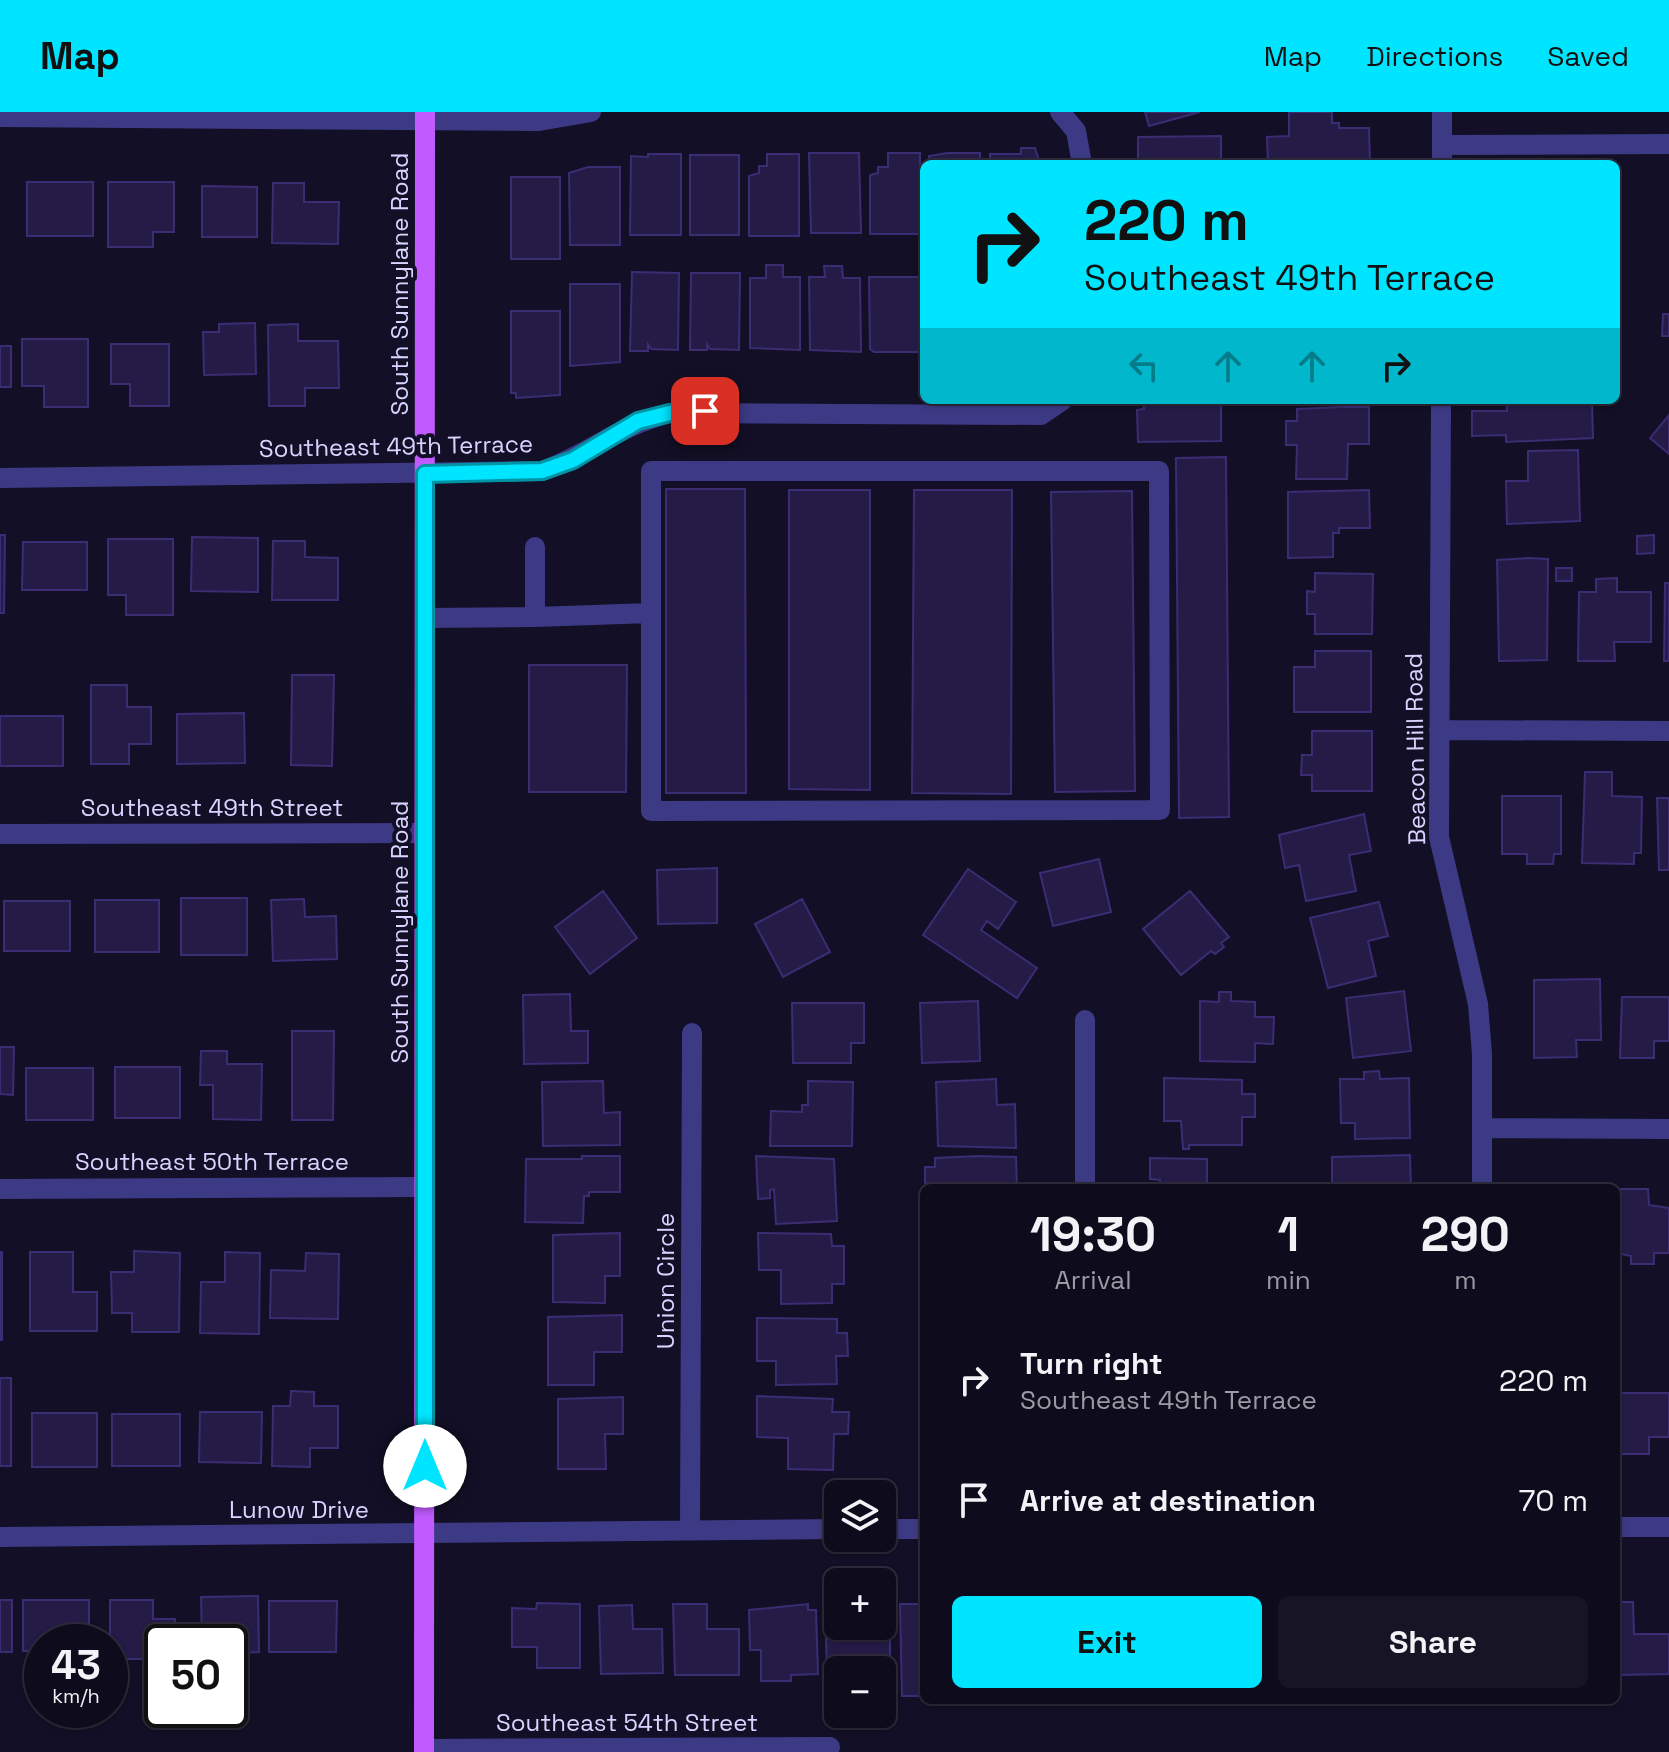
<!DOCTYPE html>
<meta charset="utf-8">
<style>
:root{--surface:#0e0b1c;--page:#171425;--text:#f1f3f6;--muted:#9b9ba3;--line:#2e2b3b;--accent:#00e5ff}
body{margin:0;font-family:"Space Grotesk",sans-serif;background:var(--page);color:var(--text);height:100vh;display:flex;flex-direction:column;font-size:30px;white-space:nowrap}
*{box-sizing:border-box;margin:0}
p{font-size:26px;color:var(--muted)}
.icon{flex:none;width:44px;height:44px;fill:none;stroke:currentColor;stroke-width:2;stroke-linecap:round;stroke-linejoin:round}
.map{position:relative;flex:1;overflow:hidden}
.sheet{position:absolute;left:920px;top:1072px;width:700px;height:520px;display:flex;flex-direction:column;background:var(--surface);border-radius:12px;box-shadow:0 2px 6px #0004,0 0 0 2px var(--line)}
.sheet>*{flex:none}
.top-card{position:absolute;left:920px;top:48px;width:700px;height:244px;border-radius:12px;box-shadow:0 2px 6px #0004,0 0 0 2px var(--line);background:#00e5ff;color:#111;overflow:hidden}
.buttons{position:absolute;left:824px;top:1368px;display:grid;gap:16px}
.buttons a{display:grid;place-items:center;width:72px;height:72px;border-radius:12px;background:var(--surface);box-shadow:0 2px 6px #0004,0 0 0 2px var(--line);font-size:40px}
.speed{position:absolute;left:24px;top:1512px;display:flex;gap:16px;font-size:40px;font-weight:700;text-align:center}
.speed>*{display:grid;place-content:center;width:104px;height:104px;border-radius:50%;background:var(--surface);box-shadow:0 2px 6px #0004,0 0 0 2px var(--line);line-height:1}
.speed small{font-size:20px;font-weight:400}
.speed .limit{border:4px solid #111;border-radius:12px;background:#fff;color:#111}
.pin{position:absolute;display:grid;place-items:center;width:68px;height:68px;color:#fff;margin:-34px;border-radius:16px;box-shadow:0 4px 12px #0006}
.me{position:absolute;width:88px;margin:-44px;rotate:0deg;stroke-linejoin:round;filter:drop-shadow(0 0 6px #0008)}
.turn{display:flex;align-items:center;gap:28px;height:168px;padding:0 32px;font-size:36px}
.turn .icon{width:104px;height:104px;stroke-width:2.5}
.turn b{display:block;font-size:56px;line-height:68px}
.lanes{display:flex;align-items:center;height:76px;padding:0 32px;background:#0003;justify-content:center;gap:40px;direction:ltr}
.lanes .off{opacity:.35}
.eta{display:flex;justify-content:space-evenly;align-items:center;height:136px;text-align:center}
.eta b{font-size:48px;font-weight:800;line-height:56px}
.cta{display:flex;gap:16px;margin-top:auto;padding:16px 32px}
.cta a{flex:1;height:92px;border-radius:12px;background:var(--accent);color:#111;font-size:32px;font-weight:800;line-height:92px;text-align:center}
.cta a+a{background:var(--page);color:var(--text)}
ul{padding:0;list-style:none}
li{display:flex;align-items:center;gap:24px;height:120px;padding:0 32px}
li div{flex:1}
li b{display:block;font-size:30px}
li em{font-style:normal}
header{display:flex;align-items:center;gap:48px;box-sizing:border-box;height:112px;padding:0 40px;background:var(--accent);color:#111}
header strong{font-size:38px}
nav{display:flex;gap:44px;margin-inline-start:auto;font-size:28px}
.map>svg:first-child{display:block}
</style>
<header>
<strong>Map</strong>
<nav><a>Map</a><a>Directions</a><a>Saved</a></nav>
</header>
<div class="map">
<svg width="1669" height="1640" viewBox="0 0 1669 1640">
<rect width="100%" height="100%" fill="#130f26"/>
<!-- building -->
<path fill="#241b47" stroke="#3b2d73" stroke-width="2" d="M1145 0H1200L1149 14Z
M1289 0H1332V11H1339V16H1369L1370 51H1268L1267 25 1289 24Z
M1221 24V52H1138V25Z
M1021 36H1035L1040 52H990V42H1021Z
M809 41H859L861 121H811Z
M888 41H920V122H870V63L878 61V55H888Z
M947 41H980V52H929V44Z
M648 42H681V123H630L631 44 648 45Z
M767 42H799V124H749V64L759 61V54H767Z
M690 43H739V123H690Z
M588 55H620V133H570L569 61Z
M511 65H560V147H511Z
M27 70H93V124H27Z
M108 70H174V120H153V135H108Z
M273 71H304V90H339L338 132 272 131Z
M202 74 257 75V125H202Z
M766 153H783V165H800V238L750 236V166H766Z
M824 154H842L843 166H860L861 240 810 238 809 165H825Z
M632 160 679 161 678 238 651 237 648 232V239H630Z
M691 161H740L739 238 710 237 707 232V238H690Z
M869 165H920V240H874L870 237Z
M570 172H620V250L570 254Z
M511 199H560V283L516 286V281H511Z
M1663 202H1669V224H1662Z
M255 211 256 262 204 263 203 220H219V212Z
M298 212V229H338L339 276H305V294H269L268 213Z
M22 227H88V295H44V274H22Z
M111 232H169V294H130V272H111Z
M0 234H11V275H0Z
M1221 288V329L1138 330 1137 298 1144 297 1143 289Z
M1529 288H1592L1593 326 1506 330V323L1472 324V299H1507V292H1529Z
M1342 295H1369V332H1348L1347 367H1296L1297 333H1286V309H1297V297Z
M1669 303V342L1650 326Z
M1578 338 1580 409 1507 412 1506 369H1528V339Z
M1226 345 1229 705 1179 706 1176 346Z
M666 377H745L746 681H666Z
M789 378H870V678L789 677Z
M914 378H1012L1011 682 912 681Z
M1369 378 1370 416H1339V421H1333V445L1288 446V380Z
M1132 379 1135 679 1055 680 1051 380Z
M0 423H5L4 501H0Z
M1654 423V441L1637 442V424Z
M192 425 258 426V480L191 479Z
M108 427H173V503H126V483H108Z
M273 429H305V445L338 446V488H272Z
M23 430H87V478H22Z
M1529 446 1548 447 1547 548 1499 549 1497 448Z
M1556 456H1572V469H1556Z
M1315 461 1373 462 1372 522H1315V502H1307V479L1315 480Z
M1617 466V480H1651V530H1614L1615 549H1578L1579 480H1596V467Z
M1665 471H1669V549H1664Z
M1315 539H1371V600H1294V555H1315Z
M529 553H627L626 680H529Z
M292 563H334L332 654 291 653Z
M91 573H127V595H151V632H129V652H91Z
M244 601 245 651 177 652V602Z
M0 604H63V654H0Z
M1312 619H1372V679H1312V663H1301L1302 643H1312Z
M1585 660H1612V684L1642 685 1641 741H1634V752L1582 751Z
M1502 684H1561V742H1554L1553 752H1527V742H1502Z
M1657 686H1669V758H1659Z
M1364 702 1371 739 1349 743 1356 779 1306 789 1299 753 1285 756 1279 723Z
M1099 747 1111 800 1053 814 1040 761Z
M717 756V811L658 812 657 758Z
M968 757 1016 790 998 817 987 809 981 818 1037 856 1017 886 923 823Z
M603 779 637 826 590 862 555 815Z
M1190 779 1229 825 1221 831 1224 835 1215 842 1211 839 1181 863 1143 817Z
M181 786H247V843H181Z
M304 787 305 805 336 804 337 847 273 849 271 788Z
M802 787 830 840 783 865 755 812Z
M95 788H159V840H95Z
M4 789H70V839H4Z
M1379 790 1388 824 1368 829 1376 864 1328 876 1310 806Z
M1600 867 1601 928H1576L1577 945 1534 946V868Z
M1404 879 1411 939 1353 946 1346 886Z
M1219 880H1231V889L1255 890V905H1274L1273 932 1255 931V950L1200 949V889L1219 890Z
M570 882 571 919H588V951L524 952 523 883Z
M1622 885H1669V929H1654V946H1620Z
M978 889 980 949 922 951 920 891Z
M792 891H864V931H851V951H793Z
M292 919H334L333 1008H292Z
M0 935H14L13 983 0 982Z
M201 939H227V952H262L261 1008 213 1007V973H200Z
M115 955H180V1006H115Z
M26 956H93V1008H26Z
M1379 959 1380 967 1409 966 1410 1026 1355 1027V1011H1341L1340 967H1364V960Z
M1164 966 1242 968V982H1255V1005H1242V1033H1189V1037H1183L1181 1009H1164Z
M996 967 997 993 1015 992 1016 1036 938 1034 936 970Z
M603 969 604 1001 620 1000V1033L543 1034 542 970Z
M808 969 853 970 852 1034H770L771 999 802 1000V993H808Z
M1410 1043 1411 1076H1332V1045Z
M582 1044H620V1080H589V1084H584L583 1111 525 1110 526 1047H582Z
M756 1044 834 1047 837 1109 776 1112 774 1077 770 1078V1086L758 1087Z
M978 1044 1016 1045 1017 1076H936V1071H925V1055H935V1046Z
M1150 1046 1207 1047V1076H1160V1068L1150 1067Z
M1616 1077H1648L1649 1093 1669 1096V1141H1654V1152H1631V1144L1616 1141Z
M620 1121V1164H605V1191L553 1190V1123Z
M758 1121 831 1122 832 1134H844V1172H832V1191L781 1192V1158H759Z
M134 1139 180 1141 179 1220H132V1201H112L111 1160H134Z
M0 1140H2V1228H0Z
M30 1140H73V1180H97V1219H30Z
M225 1140 260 1141 259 1222 200 1221 201 1170H225Z
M306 1141 339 1142 338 1207 270 1206 271 1158 305 1159Z
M622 1203V1240H594V1273H548V1205Z
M757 1206 837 1207V1221H847L848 1244H836L837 1272 776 1273V1249H757Z
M0 1266H11V1354H0Z
M291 1279 314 1280V1294H338V1336H310V1355L272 1354 273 1294H290Z
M1617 1281H1669V1325H1649V1342H1616Z
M757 1284 833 1287 832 1300H849L848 1322H834L833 1358 788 1357V1326L757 1325Z
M623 1285V1322H605L606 1357H558V1287Z
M200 1300H262L261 1351 199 1350Z
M32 1301H97V1355H32Z
M112 1302H180V1354H112Z
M258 1484 259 1540 236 1541V1525L202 1526 201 1485Z
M0 1488H12V1540H0Z
M23 1488H89V1530H42V1539H23Z
M110 1488H153V1507H175V1530H162V1547H110Z
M269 1489H337L336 1540H269Z
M1616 1490H1633L1634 1522H1669V1562L1616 1563Z
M537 1491 580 1492V1556H537V1535H512V1496L536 1497Z
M673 1492H707V1517H739V1563H675Z
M808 1492V1498H816L818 1562 791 1563V1569H761V1538H750L749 1498Z
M825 1492H838V1514L890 1517V1561H882V1558L827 1561Z
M900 1492H924V1584H902Z
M632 1493 633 1517H662L663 1561 601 1562 599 1494Z"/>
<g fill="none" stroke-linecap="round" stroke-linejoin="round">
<!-- minor -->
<path stroke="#3d3a85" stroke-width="20" d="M1060 0 1076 19 1082 52
M0 5 539 9 591 0
M1442 33 1669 32
M1442 52V0
M1441 288 1439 725 1478 892 1482 942V1076
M0 366 542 359C589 342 620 313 670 301L1041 303 1063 288
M535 505 651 501V359H1159L1160 698 651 699V501
M425 506 535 505V435
M1439 618 1669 619
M0 722 425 721
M1085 908V1076
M1482 1016 1669 1017
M0 1077 425 1075
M1616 1415H1669
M882 1417H924
M690 1418 692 921
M0 1425 838 1417
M424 1637 830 1635"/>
<!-- major -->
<path stroke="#c25bff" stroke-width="20" d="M424 1640 425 0"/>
</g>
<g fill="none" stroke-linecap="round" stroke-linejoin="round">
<defs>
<path id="route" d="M425 1354V362L542 359 573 348 638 309 670 301 705 299"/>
</defs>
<!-- route casing -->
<use href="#route" stroke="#0095a6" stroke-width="20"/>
<!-- route -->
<use href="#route" stroke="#00e5ff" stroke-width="14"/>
</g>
<g text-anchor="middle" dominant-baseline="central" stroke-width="8" stroke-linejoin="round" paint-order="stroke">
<!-- street labels -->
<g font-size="24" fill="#d9d4ff" stroke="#130f26">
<text transform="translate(399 172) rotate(-90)">South Sunnylane Road</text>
<text transform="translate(396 334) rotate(-1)">Southeast 49th Terrace</text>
<text transform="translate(1415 637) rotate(-91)">Beacon Hill Road</text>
<text x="212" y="695">Southeast 49th Street</text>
<text transform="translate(399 820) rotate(-90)">South Sunnylane Road</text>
<text x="212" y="1049">Southeast 50th Terrace</text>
<text transform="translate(665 1169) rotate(-90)">Union Circle</text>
<text x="299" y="1397">Lunow Drive</text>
<text x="627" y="1610">Southeast 54th Street</text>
</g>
</g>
</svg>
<div class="buttons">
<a><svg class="icon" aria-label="layers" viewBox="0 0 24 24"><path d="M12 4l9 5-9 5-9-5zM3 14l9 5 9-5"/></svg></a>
<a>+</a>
<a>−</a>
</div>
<div class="speed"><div>43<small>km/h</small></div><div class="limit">50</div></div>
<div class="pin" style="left:705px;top:299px;background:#d93025"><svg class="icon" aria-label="arrive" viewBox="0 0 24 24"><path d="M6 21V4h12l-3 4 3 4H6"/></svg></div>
<svg class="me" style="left:425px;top:1354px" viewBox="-20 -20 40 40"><circle r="19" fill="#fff"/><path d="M0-13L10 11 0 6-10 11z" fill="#00e5ff"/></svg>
<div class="top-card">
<div class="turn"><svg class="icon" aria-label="right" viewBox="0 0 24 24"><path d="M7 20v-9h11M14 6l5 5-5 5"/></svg><div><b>220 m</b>Southeast 49th Terrace</div></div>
<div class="lanes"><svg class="icon off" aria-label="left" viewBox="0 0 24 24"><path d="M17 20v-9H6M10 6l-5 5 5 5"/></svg><svg class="icon off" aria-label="ahead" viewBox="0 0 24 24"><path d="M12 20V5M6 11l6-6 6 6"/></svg><svg class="icon off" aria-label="ahead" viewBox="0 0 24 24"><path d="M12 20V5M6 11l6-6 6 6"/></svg><svg class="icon" aria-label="right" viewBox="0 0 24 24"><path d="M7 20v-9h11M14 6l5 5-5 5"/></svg></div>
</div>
<section class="sheet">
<div class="eta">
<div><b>19:30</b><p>Arrival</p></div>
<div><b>1</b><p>min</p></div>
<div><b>290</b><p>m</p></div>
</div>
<ul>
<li><svg class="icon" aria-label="right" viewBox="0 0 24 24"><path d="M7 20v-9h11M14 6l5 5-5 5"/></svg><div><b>Turn right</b><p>Southeast 49th Terrace</p></div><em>220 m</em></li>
<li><svg class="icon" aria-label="arrive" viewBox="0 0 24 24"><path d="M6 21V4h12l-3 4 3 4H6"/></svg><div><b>Arrive at destination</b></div><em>70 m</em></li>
</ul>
<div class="cta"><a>Exit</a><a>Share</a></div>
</section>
</div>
